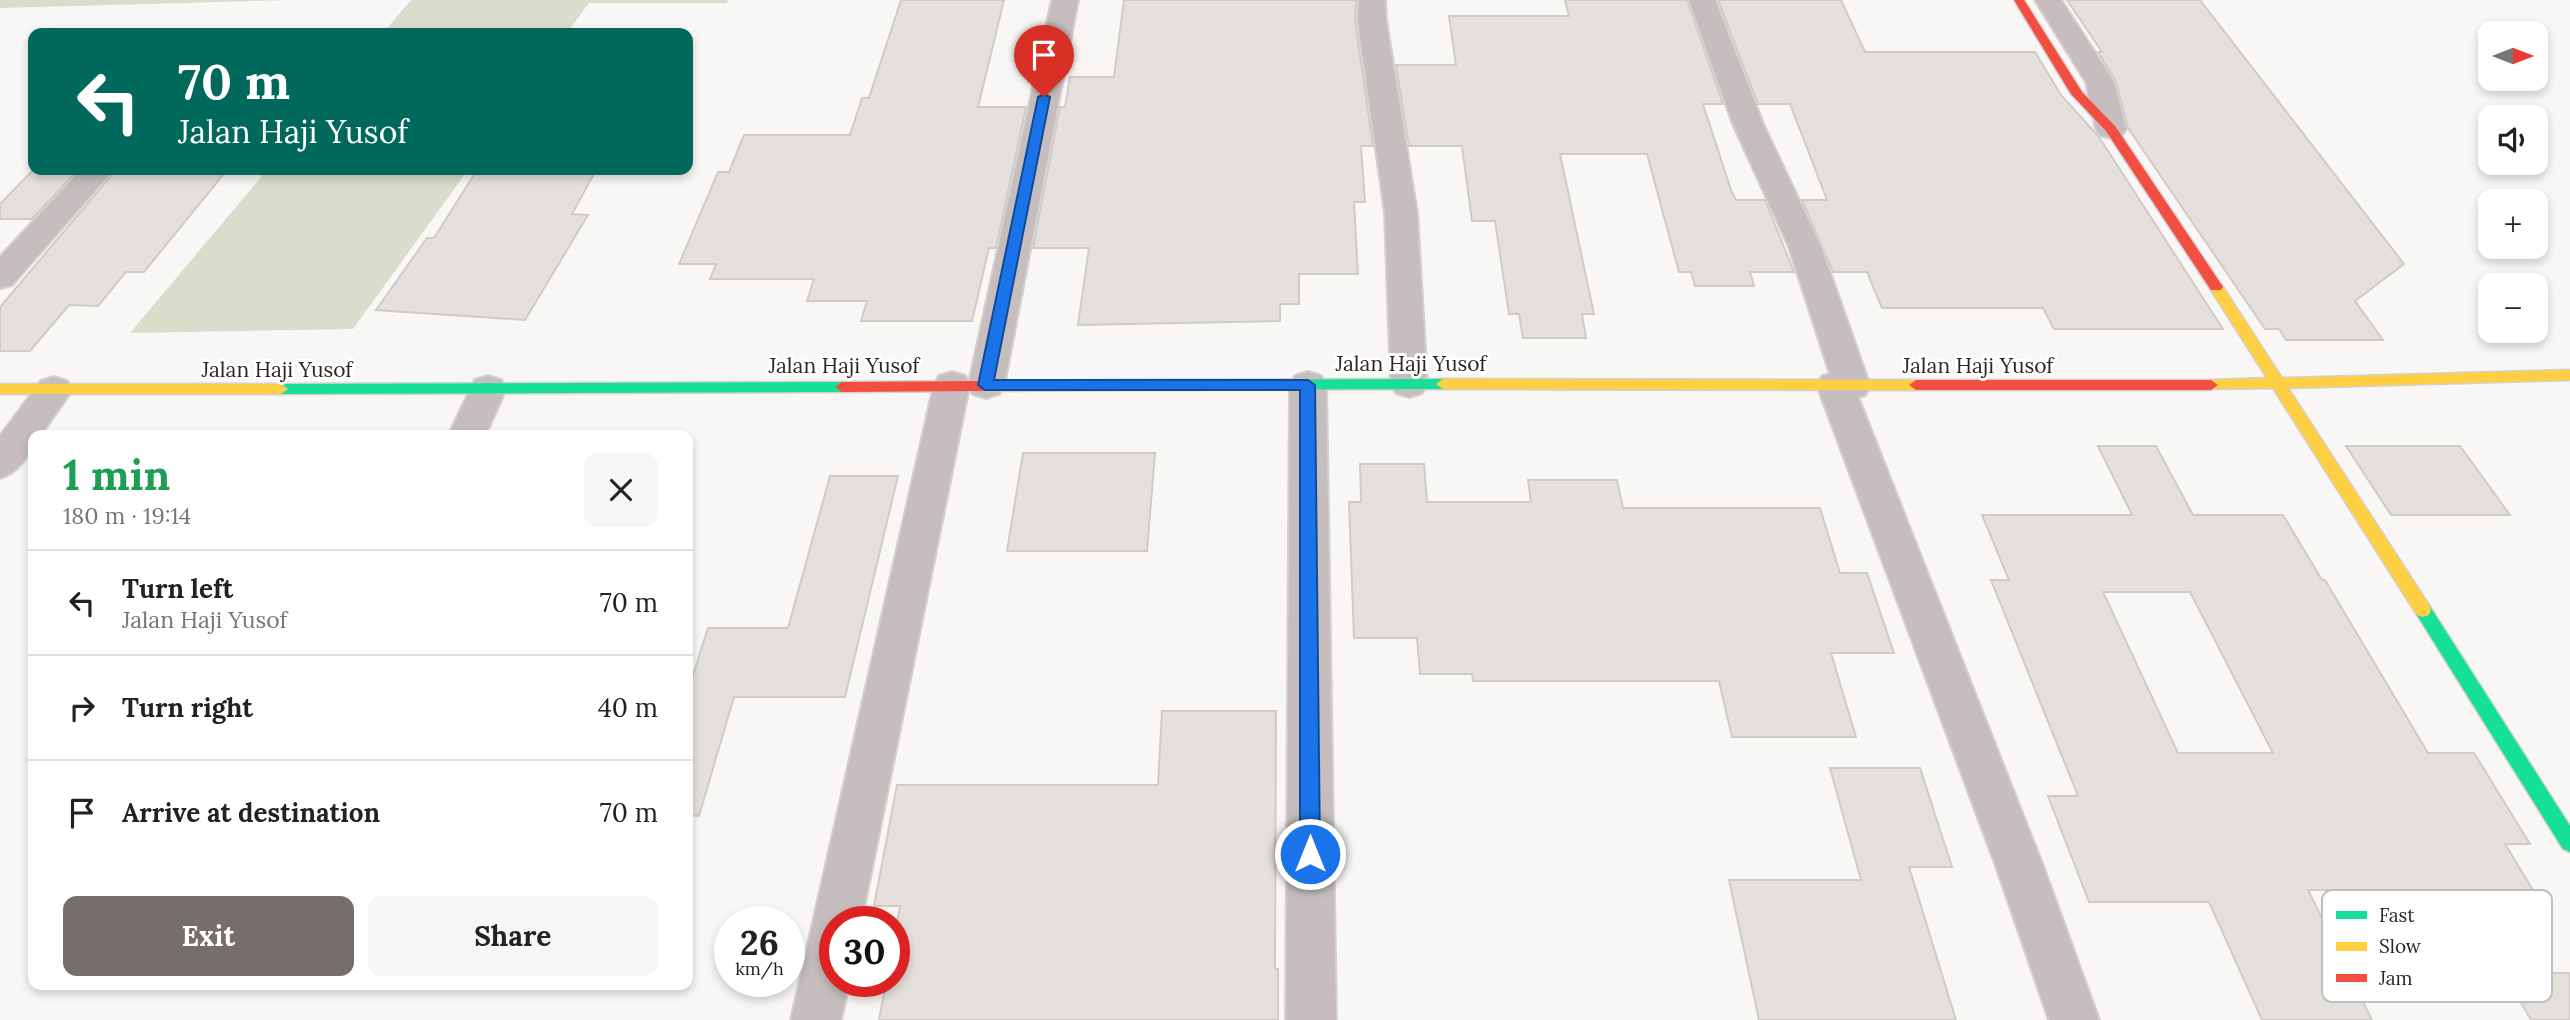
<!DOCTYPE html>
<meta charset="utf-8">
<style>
:root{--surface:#fff;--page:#f6f6f6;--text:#222;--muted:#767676;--line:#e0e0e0;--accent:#766e6b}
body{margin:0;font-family:Lora,serif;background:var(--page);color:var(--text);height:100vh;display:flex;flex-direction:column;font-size:26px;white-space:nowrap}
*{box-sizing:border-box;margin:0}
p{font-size:23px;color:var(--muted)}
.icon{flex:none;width:38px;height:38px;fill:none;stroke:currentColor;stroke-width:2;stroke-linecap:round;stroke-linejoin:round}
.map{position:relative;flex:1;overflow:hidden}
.side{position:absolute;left:28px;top:430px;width:665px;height:560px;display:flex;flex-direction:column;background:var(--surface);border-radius:14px;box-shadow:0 4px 10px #0003}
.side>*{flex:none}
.banner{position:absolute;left:28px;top:28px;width:665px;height:147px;border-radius:14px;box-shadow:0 4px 10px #0003;background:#00695c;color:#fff;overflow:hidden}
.needle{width:46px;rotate:90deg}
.tools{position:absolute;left:2478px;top:21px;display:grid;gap:14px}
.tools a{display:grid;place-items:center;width:70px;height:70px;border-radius:14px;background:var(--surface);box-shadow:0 4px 10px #0003;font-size:35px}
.speed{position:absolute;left:714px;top:906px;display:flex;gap:14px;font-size:35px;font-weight:700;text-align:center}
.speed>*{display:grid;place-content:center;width:91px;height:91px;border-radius:50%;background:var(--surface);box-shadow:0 4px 10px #0003;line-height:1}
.speed small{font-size:18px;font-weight:400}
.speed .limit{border:10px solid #d22;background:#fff;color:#111}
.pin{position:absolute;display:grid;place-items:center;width:60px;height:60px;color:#fff;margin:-72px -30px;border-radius:50% 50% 50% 0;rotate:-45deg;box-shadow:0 0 7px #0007}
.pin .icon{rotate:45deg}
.me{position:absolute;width:77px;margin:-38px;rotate:0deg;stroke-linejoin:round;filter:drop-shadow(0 0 5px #0008)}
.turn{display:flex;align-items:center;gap:24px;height:147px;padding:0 35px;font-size:32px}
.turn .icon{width:91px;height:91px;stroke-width:2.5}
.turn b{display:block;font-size:49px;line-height:60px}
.round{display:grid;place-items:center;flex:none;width:74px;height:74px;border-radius:14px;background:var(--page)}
.headline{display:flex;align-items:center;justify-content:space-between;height:119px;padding:0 35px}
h1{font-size:42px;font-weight:800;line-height:52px;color:#1e9e55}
.action{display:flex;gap:14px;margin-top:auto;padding:14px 35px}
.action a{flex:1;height:80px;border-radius:14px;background:var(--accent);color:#fff;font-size:28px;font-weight:800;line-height:80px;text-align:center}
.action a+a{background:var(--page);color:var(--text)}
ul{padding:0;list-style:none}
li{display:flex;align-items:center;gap:21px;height:105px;padding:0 35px;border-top:2px solid var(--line)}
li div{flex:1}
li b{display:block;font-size:26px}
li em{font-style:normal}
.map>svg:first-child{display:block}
</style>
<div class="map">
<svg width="2570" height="1020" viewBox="0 0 2570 1020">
<rect width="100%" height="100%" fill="#f9f7f5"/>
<!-- green -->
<path fill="#daddcc" d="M0 0H289L0 8Z
M411 0H728L727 3H589L567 33H383Z
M267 170H468L353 329 130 333Z"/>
<!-- building -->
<path fill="#e4e0db" stroke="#cfccc7" stroke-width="2" fill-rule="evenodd" d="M901 0H1004L978 107H1026L996 248H989L972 321H861L867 301H807L814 279H710L716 264H679L718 172H729L744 135H850L862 98H869Z
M1124 0H1356L1355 21 1373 146H1361L1365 202H1354L1358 274H1299V304H1280V321L1078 325 1089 248H1033L1060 107H1065L1070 77H1114Z
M1565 0H1687L1723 104H1703L1731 190 1736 200H1765L1794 272H1750L1754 286H1695L1691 272H1679L1647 154H1560L1594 314H1582L1586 338H1523L1519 314H1509L1495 221H1472L1462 146H1409L1396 65H1456L1449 16H1569Z
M1718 0H1841L1865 52H2035L2061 95 2099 137 2223 329H2054L2043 308H1882L1867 272H1833L1802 200H1827L1790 104H1758Z
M2067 0H2200L2404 264 2355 301 2383 340H2286L2279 329H2265L2128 128 2116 81 2098 52H2102Z
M33 170H78L32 219H0V204Z
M116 170H227L144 272H126L98 306 69 305 30 351H0V307Z
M477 170H596L572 214 588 215 525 320 376 310 427 238H434Z
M2098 446H2156L2193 515H2283L2322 580H2325L2428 753H2474L2530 844H2505L2533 890H2308L2372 1020H2262L2209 902H2089L2048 796H2078L1991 580H2009L1982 515H2132ZM2103 592H2190L2273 753H2178Z
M2346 446H2460L2510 515H2391Z
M1023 453H1155L1147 551H1007Z
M1360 464H1424L1427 502H1531L1528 480H1617L1623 508H1820L1840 573H1867L1894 653H1831L1856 737H1732L1719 681H1473L1472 674H1420L1417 638H1354L1349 502H1361Z
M830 476H898L845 697H734L699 816 688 815V691L708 628H788Z
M1162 711H1276L1275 969H1278V1020H879L886 982H894V939L900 906H874L897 785H1158Z
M1830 768H1920L1952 867H1909L1956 1020H1759L1729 880H1861Z
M2504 973H2570V1020H2531Z"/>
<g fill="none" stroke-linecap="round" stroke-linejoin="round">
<defs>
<path id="street" d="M1052 0H1078L1004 385 999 394 986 398 973 394 969 387 861 922H835V982H849L841 1020H791L934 385 939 376 952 372 965 376 969 383Z
M1359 0H1385L1386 21 1417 213 1427 384 1422 393 1409 397 1396 393 1391 384 1385 213 1358 21Z
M1689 0H1715L1763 124 1821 247 1870 386 1865 395 1858 397 2043 866 2099 1020H2049L1996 866 1817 385 1822 376 1830 374 1789 247 1733 124Z
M2035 0H2061L2114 82 2126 129 2122 135 2111 138 2100 135 2096 129 2086 82Z
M81 170H113L12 285 0 288V257Z
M1308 372 1321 376 1326 385 1336 1020H1286L1290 385 1295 376Z
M488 376 501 380 506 389 485 436H448L475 380Z
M54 377 67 381 72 390 40 436H33C33 454 17 473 0 478V436L41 381Z"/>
<path id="fast" d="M1443 379 1450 384 1443 389 1109 390 1102 385 1109 380Z
M842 382 849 387 842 392 281 394 274 389 281 384Z
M2423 603 2429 605 2570 826V852L2563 849 2417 615 2415 610 2417 605Z"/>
<path id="slow" d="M2216 282 2221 284 2282 378 2570 370V380L2288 388 2429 605 2431 610 2429 615 2423 617 2417 615 2273 388 2206 389 2204 385 2211 380 2267 378 2209 287Z
M1443 379 1916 380 1923 385 1916 390 1443 389 1436 384Z
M0 384H281L288 389 281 394H0Z"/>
<path id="jam" d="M2014 0H2024L2082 92 2115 126 2221 284 2223 287 2221 290H2211L2106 131 2071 94Z
M1109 380 1116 385 1109 390 842 392 835 387 842 382Z
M1916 380H2211L2218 385 2211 390H1916L1909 385Z"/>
</defs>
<!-- street casing -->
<use href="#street" stroke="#d4d1cf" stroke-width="4"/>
<!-- fast casing -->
<use href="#fast" stroke="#d4d1cf" stroke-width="3"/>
<!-- slow casing -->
<use href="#slow" stroke="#d4d1cf" stroke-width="3"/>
<!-- jam casing -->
<use href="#jam" stroke="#d4d1cf" stroke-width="3"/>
<!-- street -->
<use href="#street" fill="#c5bdbe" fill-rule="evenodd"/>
<!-- fast -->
<use href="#fast" fill="#16e098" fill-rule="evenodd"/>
<!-- slow -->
<use href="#slow" fill="#ffcf43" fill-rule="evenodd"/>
<!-- jam -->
<use href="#jam" fill="#f24e42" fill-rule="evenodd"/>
</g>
<!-- route -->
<path fill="#1a73e8" stroke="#114b97" stroke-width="2" d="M1044 94 1050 97 994 380H1308L1315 385 1320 854 1317 861 1310 863 1303 861 1300 854V390H985L978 385 1038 97Z"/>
<g text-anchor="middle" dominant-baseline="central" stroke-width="6" stroke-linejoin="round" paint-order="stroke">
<!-- street labels -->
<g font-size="21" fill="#2f2520" stroke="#fff">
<text x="1411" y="363">Jalan Haji Yusof</text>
<text x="844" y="365">Jalan Haji Yusof</text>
<text x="1978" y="365">Jalan Haji Yusof</text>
<text x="277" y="369">Jalan Haji Yusof</text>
</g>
</g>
<!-- legend -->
<rect x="2322" y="890" width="230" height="112" rx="10" fill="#fff" stroke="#c1bebc" stroke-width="2"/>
<rect x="2336" y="911" width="31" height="8" fill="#16e098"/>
<rect x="2336" y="942" width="31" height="9" fill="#ffcf43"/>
<rect x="2336" y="974" width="31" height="8" fill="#f24e42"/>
<g font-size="19" fill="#2f2520">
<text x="2379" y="922">Fast</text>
<text x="2379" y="953">Slow</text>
<text x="2379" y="985">Jam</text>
</g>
</svg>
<div class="tools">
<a><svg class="needle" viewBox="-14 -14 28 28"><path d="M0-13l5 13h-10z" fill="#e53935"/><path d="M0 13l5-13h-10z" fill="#767676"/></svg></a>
<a><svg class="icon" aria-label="sound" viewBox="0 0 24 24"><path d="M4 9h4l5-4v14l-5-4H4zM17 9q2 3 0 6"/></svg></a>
<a>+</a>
<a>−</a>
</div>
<div class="speed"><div>26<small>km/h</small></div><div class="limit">30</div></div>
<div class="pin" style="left:1044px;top:97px;background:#d93025"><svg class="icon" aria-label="arrive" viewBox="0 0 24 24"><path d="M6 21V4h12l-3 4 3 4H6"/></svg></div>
<svg class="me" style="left:1310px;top:854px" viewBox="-20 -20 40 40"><circle r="17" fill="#1a73e8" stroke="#fff" stroke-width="3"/><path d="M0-11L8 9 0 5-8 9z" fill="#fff"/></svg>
<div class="banner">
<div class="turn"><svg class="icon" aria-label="left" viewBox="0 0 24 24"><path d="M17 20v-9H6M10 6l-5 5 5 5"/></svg><div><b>70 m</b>Jalan Haji Yusof</div></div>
</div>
<section class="side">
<div class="headline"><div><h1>1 min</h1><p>180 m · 19:14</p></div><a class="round"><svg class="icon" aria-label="close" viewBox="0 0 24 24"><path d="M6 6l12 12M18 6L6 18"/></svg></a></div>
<ul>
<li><svg class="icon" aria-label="left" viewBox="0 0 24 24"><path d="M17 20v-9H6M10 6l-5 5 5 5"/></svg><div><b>Turn left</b><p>Jalan Haji Yusof</p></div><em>70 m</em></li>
<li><svg class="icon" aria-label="right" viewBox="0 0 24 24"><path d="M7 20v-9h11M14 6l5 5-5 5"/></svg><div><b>Turn right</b></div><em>40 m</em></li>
<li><svg class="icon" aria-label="arrive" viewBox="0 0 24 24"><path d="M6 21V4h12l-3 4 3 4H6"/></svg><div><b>Arrive at destination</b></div><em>70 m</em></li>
</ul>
<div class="action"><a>Exit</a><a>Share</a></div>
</section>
</div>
